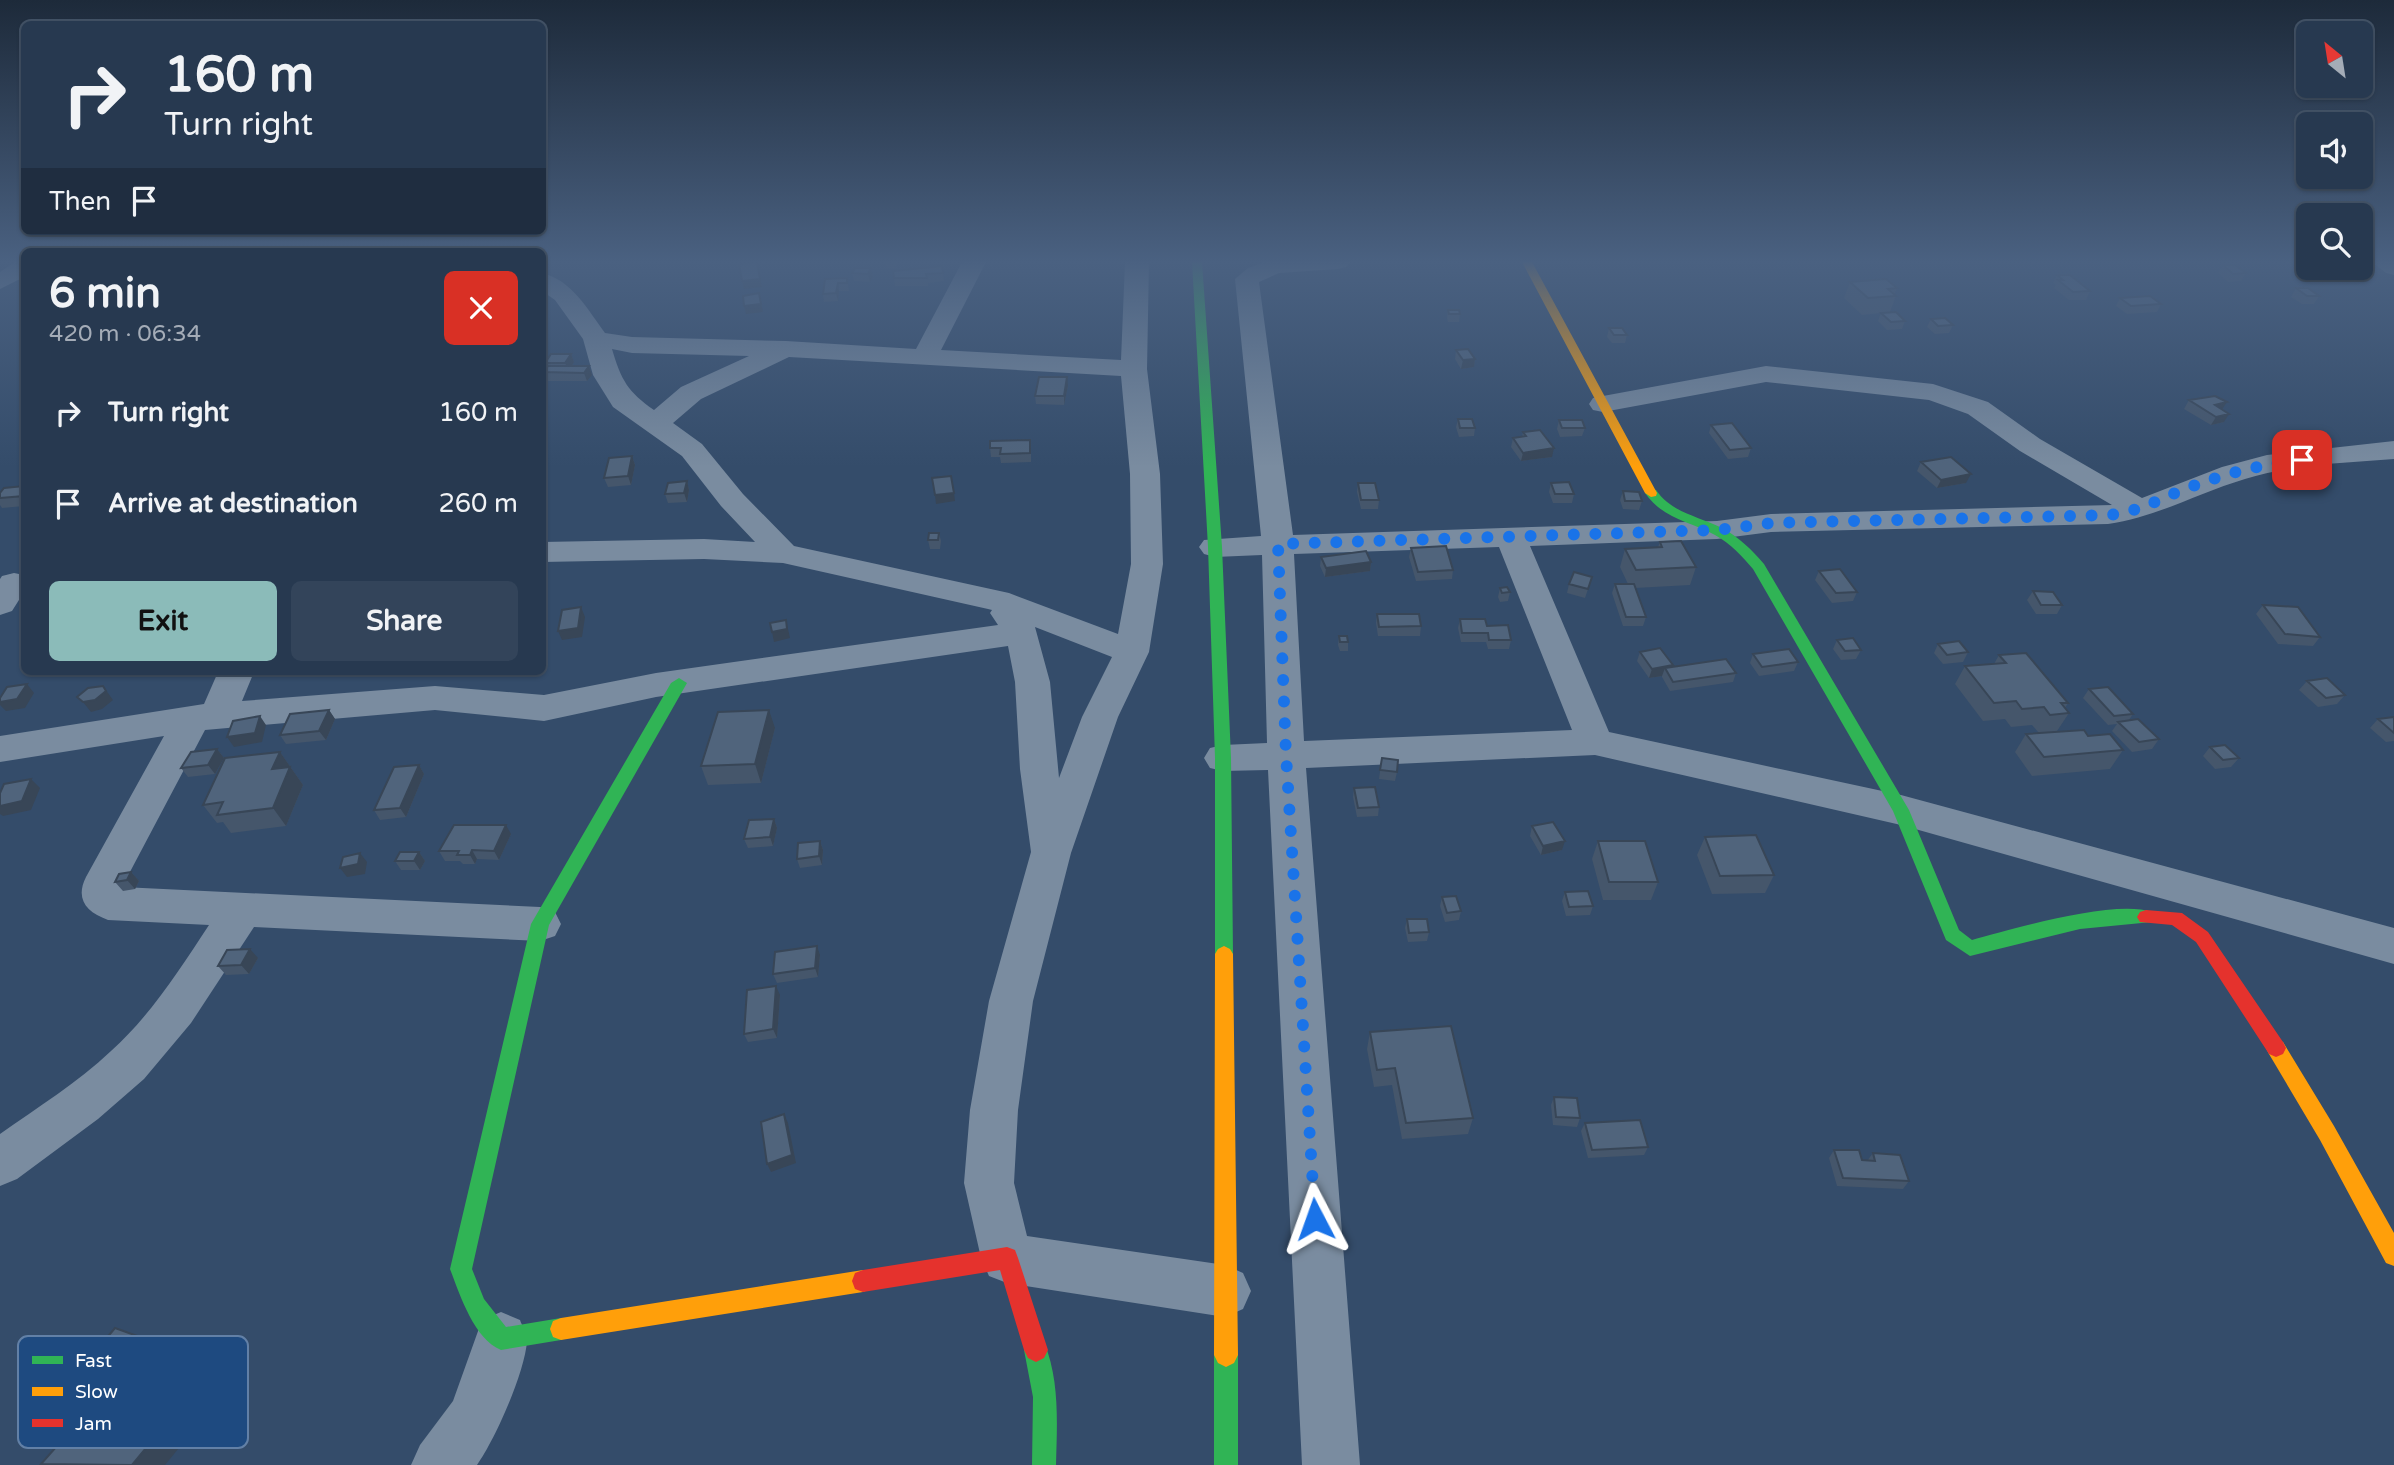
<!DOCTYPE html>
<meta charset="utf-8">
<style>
:root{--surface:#273950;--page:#33445a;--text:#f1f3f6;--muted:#a4acb7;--line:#435367;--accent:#8bbbb9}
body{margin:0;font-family:"Varela Round",sans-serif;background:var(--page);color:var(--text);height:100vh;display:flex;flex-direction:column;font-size:26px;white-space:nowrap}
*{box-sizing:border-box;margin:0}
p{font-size:23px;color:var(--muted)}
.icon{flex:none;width:38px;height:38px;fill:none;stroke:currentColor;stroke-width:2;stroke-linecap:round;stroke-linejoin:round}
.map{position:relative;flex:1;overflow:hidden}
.sheet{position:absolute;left:21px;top:248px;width:525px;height:427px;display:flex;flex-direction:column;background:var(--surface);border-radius:10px;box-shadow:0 2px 5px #0004,0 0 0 2px var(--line)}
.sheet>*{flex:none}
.banner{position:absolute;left:21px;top:21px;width:525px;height:214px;border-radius:10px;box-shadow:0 2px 5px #0004,0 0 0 2px var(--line);background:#273950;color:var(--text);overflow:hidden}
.needle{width:46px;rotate:330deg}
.buttons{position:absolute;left:2296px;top:21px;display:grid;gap:14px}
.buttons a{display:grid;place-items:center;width:77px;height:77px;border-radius:10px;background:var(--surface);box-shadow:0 2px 5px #0004,0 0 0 2px var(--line);font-size:35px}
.pin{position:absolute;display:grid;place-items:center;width:60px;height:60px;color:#fff;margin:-30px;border-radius:14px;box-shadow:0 4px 10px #0006}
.me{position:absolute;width:77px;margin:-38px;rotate:356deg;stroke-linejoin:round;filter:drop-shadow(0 0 5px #0008)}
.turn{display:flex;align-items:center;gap:24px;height:147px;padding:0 28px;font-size:32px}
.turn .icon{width:91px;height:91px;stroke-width:2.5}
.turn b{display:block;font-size:49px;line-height:60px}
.then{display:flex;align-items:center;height:66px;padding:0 28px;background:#0003;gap:14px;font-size:26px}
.round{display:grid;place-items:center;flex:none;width:74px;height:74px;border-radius:10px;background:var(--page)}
.overview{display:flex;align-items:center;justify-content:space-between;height:119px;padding:0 28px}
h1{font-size:42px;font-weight:700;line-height:52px}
.primary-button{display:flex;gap:14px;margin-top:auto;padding:14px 28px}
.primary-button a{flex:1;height:80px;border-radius:10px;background:var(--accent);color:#111;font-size:28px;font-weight:700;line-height:80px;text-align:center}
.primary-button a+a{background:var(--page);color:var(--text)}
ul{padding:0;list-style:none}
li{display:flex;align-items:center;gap:21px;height:91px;padding:0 28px}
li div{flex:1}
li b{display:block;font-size:26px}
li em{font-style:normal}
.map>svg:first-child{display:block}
</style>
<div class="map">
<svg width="2394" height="1465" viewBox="0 0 2394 1465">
<rect width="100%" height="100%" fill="#344c6a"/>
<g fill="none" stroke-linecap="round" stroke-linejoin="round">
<!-- street -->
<path fill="#7a8ca0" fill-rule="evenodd" d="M15 262H24V277L0 289V272Z
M962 262H986L941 350 1121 360 1125 262H1149L1147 369 1160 474 1163 564 1149 652 1118 717 1071 853 1033 1001 1018 1110 1014 1183 1027 1236 1225 1265 1243 1273 1251 1291 1243 1309 1225 1317 1007 1283 989 1276 981 1258 964 1183 970 1110 989 1001 1031 852 1020 769 1015 682 1008 646 656 697 544 721 435 710 205 730 122 887 540 907 555 912 561 924 555 936 540 941 254 927 191 1023 144 1079 98 1119 17 1179 0 1186V1134C38 1107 77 1083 111 1051 151 1015 180 969 209 925L108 920C86 912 75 899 86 877L164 736 0 762V736L204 704 218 672H254L242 701 435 686 544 695 656 673 998 625 990 613 992 610 988 609 783 563 704 559 542 562V542L704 539 755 542 721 506 682 456 613 407 593 375 583 339 555 300 542 291V273C572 280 588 310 605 333L632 337 786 341 916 349ZM612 349 632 353 749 356 681 387 654 410C628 392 621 380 612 349ZM789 357 1121 376 1130 474 1131 564 1118 634 1009 593 794 546 743 494 702 444 673 423 701 399ZM1035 627 1112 657 1082 717 1059 778 1050 682Z
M1264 262H1350L1346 267 1338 269 1279 273 1259 282 1293 535 1717 521 1771 514 2112 505 2020 451 1968 414 1929 400 1766 382 1603 412 1593 410 1589 404 1593 398 1603 396 1766 366 1933 384 1988 402 2040 439 2142 498 2222 467 2267 455 2394 441V459C2344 463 2293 464 2245 479 2198 493 2157 517 2108 524L1771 532 1717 539 1530 546 1609 732 1901 795 2394 928V964L1901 825 1595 755 1306 768 1360 1465H1302L1268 770 1223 771 1210 768 1204 758 1210 748 1223 745 1267 743 1262 555 1215 557 1204 554 1199 547 1204 540 1261 536 1235 279 1248 268ZM1499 547 1572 730 1304 741 1294 554Z
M2372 262H2394V275L2386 273Z
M14 573 24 575V592L12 611 0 615V579L2 576Z
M501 1312 520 1320C522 1326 528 1335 527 1341 525 1372 495 1440 477 1465H411L420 1445 453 1401 482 1320Z"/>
<!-- fast -->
<path fill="#30b455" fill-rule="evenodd" d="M1192 262H1202L1222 547 1231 758 1233 954 1230 959 1224 962 1218 959 1215 954V758L1208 547Z
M1651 489 1656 490C1672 513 1698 516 1722 528 1739 537 1752 550 1764 564L1909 810 1959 930 1972 940C2013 929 2114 899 2152 912L2155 917 2152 922 2080 929 1970 956 1946 940 1893 811 1753 569C1742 556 1731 544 1715 535 1689 521 1663 519 1645 493Z
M679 678 687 683 549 925 472 1269 484 1299 506 1327 561 1318 569 1321 572 1329 569 1337 561 1340 501 1350C474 1339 460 1295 450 1269L531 924 671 683Z
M1036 1338 1044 1342C1060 1381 1057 1424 1056 1465H1032L1033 1397 1024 1350 1028 1342Z
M1226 1343 1234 1347 1238 1355V1465H1214V1355L1218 1347Z"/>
<!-- slow -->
<path fill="#ff9f0a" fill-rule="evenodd" d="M1522 262H1532L1657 493 1656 496 1651 497 1645 493Z
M1224 946 1230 949 1233 954 1238 1355 1234 1363 1226 1367 1218 1363 1214 1355 1215 954 1218 949Z
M2276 1039 2283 1042 2334 1126 2394 1233V1266L2386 1263 2320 1140 2269 1054 2266 1048 2269 1042Z
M863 1270 871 1273 874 1281 871 1289 863 1292 561 1340 553 1337 550 1329 553 1321 561 1318Z"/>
<!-- jam -->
<path fill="#e5322d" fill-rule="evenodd" d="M2146 910 2182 913 2208 932 2283 1042 2286 1048 2283 1054 2276 1057 2269 1054 2196 942 2172 925 2140 922 2137 917 2140 912Z
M1007 1247 1015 1250 1018 1258 1048 1350 1044 1358 1036 1362 1028 1358 1024 1350 1000 1270 863 1292 855 1289 852 1281 855 1273 863 1270Z"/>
</g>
<!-- wall -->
<path fill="#45566b" d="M885 262H897L898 264 895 269 886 268Z
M2223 265 2246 273 2241 281 2228 282 2218 273Z
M942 266 944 281 928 283V286H895L894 278Z
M871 268 873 277 870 282 854 281 852 273Z
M2057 275 2090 291 2086 300H2069L2054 288 2056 285 2053 283Z
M847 278 849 291H839L838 301 824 302 823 294 825 279Z
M1850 282 1897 288 1894 295 1896 296 1890 312 1905 321 1902 329 1887 330 1878 321 1881 313 1862 315 1844 298Z
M2296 288 2319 296 2314 304H2302L2291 297Z
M2120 298 2161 304 2157 312 2127 314 2116 306Z
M1448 310 1460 314 1459 322H1448L1447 318Z
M1931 319 1953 325 1949 333 1935 334 1927 327Z
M1609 328 1627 335 1625 343H1612L1607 337Z
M1456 350 1475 359 1474 367 1461 369 1455 359Z
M571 354 574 362 572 366H589L592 375 587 381H546L544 377 542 380V358L546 367 545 363Z
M1068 386 1064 405 1036 404 1035 396Z
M2189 400 2222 409 2224 422 2211 425 2184 409Z
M1458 419 1475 428 1474 436 1459 437 1456 427Z
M1559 420 1585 428 1582 436 1560 437 1557 429Z
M1711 425 1751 448 1748 457 1728 459 1709 433Z
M1523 432 1552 457 1521 461 1511 447 1513 438 1522 437Z
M990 448H1031V462L1001 463 1000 457H991Z
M632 456 635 465 631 485 608 487 604 478Z
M1921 462 1966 483 1937 488 1917 471Z
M687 481 689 490 687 502 668 503 665 494Z
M1358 483 1379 500 1378 509H1361L1357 492Z
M1551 483 1574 494 1572 503H1553L1549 492Z
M24 486V506L2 508 0 505V493Z
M1623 491 1642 501 1639 510 1623 509 1620 500Z
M939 533 941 541 940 549H930L928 540Z
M1660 542 1696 567 1690 585 1635 588 1646 617 1643 626H1623L1612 593 1615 584H1628L1620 567 1625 549 1658 547Z
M1411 548 1453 570 1452 579 1416 581 1409 557Z
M1321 557 1371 562 1370 571 1325 577 1320 566Z
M1819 571 1857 592 1853 601 1832 603 1815 580Z
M1592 577 1585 598 1567 593 1569 584Z
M1500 588 1510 592 1508 601 1500 602 1498 597Z
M2033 591 2062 605 2057 614H2036L2027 600Z
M2263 605 2320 637 2313 646 2278 644 2256 614Z
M1377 614 1421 626 1420 636H1378L1376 623Z
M1460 619 1487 626 1511 640 1509 649H1488L1486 642H1461L1458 628Z
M1339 636 1348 642V651H1340L1338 645Z
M1837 640 1861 650 1856 659 1841 660 1833 649Z
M1938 644 1968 652 1963 662 1943 664 1934 653Z
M1640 652 1673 665 1672 667 1736 673 1733 682 1670 691 1662 677V676L1649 678 1637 661Z
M1753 654 1798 662 1794 671 1759 676 1750 663Z
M1999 655 2068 703 2065 708 2069 713 2057 731 2088 736 2123 750 2110 769 2032 776 2015 752 2026 734 2039 733 2032 725 2011 727 2005 719 1983 721 1955 684 1965 666 1994 664Z
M2307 681 2345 695 2337 704 2318 707 2299 690Z
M2089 689 2133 714 2129 720 2159 739 2152 749 2132 752 2112 731 2117 724 2108 725 2083 698Z
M329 710 335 719 326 740 286 744 280 735Z
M2394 717V741L2386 742 2370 728 2378 719Z
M775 728 761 783 708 785 701 766Z
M2210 747 2239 758 2231 767 2215 769 2203 756Z
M217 749 224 758 215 774 188 777 181 768Z
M280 752 303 785 286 826 231 833 223 822 217 823 203 805Z
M1382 758 1397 772 1395 781 1379 779Z
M419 765 424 774 406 817 380 820 374 810Z
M1354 788 1379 807 1378 816 1357 817 1353 797Z
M774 819 777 828 773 846 748 848 744 839Z
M1532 826 1562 850 1541 855 1530 836Z
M511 834 499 860 477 859 475 864H463L460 861H445L439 851Z
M1705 837 1774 875 1765 893 1712 894 1697 855Z
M820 841 823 850 822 865 800 868 797 859Z
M1598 841 1658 882 1651 900H1603L1592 859Z
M419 852 425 861 420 870H401L395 861Z
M131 872 139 881 135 889 123 891 115 882Z
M1565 892 1593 906 1590 915 1566 916 1562 901Z
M1442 897 1461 911 1459 920 1445 922 1440 906Z
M1407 919 1429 932 1427 941 1408 942 1405 928Z
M820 955 818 977 777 983 773 974Z
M258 958 249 974 226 975 218 966Z
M780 995 777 1038 748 1042 744 1034Z
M1370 1032 1473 1118 1468 1134 1402 1139 1392 1085 1374 1087 1367 1049Z
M1554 1097 1580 1118 1577 1127 1553 1125 1551 1105Z
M1585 1123 1648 1147 1644 1155 1588 1158 1581 1131Z
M1834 1150 1862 1160 1867 1161 1873 1153 1909 1181 1903 1189 1837 1186 1829 1158Z
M140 1337 150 1344 121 1380 143 1389 164 1402 152 1417 188 1437 94 1404 74 1397 63 1390Z"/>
<!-- shaded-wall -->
<path fill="#384657" d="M757 262 762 287 744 289 742 281Z
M871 268 873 277 870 282 868 274Z
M838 283 839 291 838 301 836 293Z
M759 293 763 312 746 314 744 306Z
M571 354 574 362 569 371 565 363Z
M542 358 548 372H543L544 377 542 380Z
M1475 359 1474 367 1461 369 1463 360Z
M589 366 592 375 587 381 584 373Z
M1067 377 1068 386 1064 405V396Z
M2227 402 2221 411 2210 414 2215 405Z
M2229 414 2224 422 2211 425 2216 417Z
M1554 448 1552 457 1521 461 1523 453Z
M632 456 635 465 631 485 628 476Z
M1971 474 1966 483 1937 488 1941 480Z
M687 481 689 490 687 502 684 493Z
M954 493 955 501 936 504 935 495Z
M1371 562 1370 571 1325 577 1326 568Z
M581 607 585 617 582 637 562 640 558 631Z
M786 620 790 638 774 642 772 632Z
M1673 665 1670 674 1665 668 1662 676 1649 678 1652 669Z
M39 672H57L41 674Z
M27 684 34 693 25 708 6 711 0 705V702Z
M103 686 113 700 102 709 91 712 83 702Z
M329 710 335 719 326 740 319 731Z
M769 710 775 728 761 783 755 764Z
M260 716 266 725 262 742 234 747 227 737Z
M217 749 224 758 215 774 208 765Z
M280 752 303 785 286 826 273 808 272 769Z
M419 765 424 774 406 817 400 808Z
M31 779 40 788 31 810 3 816 0 814V806Z
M774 819 777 828 773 846 770 837Z
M506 825 511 834 499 860 494 851Z
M820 841 823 850 822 865 819 856Z
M1565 841 1562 850 1541 855 1543 846Z
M472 850 477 859 475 864 470 855Z
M419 852 425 861 420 870 414 861Z
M360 853 367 862 365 874 347 877 340 868Z
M131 872 139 881 135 889 127 880Z
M817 946 820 955 818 977 815 968Z
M250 949 258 958 249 974 241 965Z
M776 986 780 995 777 1038 773 1029Z
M784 1114 788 1123 796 1163 771 1172 767 1164Z
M140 1337 150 1344 99 1406 87 1400Z
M143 1389 164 1402 150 1419 128 1406Z
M166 1424 188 1437 165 1465H132Z"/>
<!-- building -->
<path fill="#50647c" stroke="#384657" stroke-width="2" d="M757 262 760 279 742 281 739 264Z
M2223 265H2235L2246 273 2233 274Z
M942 266 943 273 926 274 927 278H894L893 271Z
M855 268H871L868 274 852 273Z
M2057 275H2070L2090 291 2073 292 2058 280H2063Z
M847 278V283H838L836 293 823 294 825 279Z
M1886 279 1897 288 1888 289 1896 296 1868 298 1850 282Z
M2296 288H2308L2319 296H2307Z
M759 293 761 304 744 306 743 296Z
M2150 296 2161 304 2131 306 2120 298Z
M1448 310H1459L1460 314H1449Z
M1896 312 1905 321 1891 322 1881 313Z
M1945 318 1953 325 1938 326 1931 319Z
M1609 328H1622L1627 335H1614Z
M1468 349 1475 359 1463 360 1456 350Z
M551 354H571L565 363H545Z
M548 366H589L584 373 543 372Z
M1039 377H1067L1064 396H1035Z
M2215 396 2227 402 2215 405 2229 414 2216 417 2189 400Z
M1458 419H1472L1475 428H1460Z
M1559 420H1582L1585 428H1562Z
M1732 423 1751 448 1730 450 1711 425Z
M1540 430 1554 448 1523 453 1513 438 1526 436 1523 432Z
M1030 440V453L1000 454 1001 448H990V441Z
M632 456 628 476 604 478 609 458Z
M1951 457 1971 474 1941 480 1921 462Z
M951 476 954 493 935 495 932 478Z
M687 481 684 493 665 494 668 483Z
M1569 482 1574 494H1555L1551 483Z
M1358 483H1375L1379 500H1361Z
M24 486V496L0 498V493L4 488Z
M1623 491 1639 492 1642 501H1625Z
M929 533H939L938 540H928Z
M1681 541 1696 567 1636 570 1625 549 1662 547 1660 542Z
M1446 546 1453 570 1418 572 1411 548Z
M1366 551 1371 562 1326 568 1321 557Z
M1840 569 1857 592 1836 593 1819 571Z
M1574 572 1592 577 1588 589 1569 584Z
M1615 584H1634L1646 617H1626Z
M1507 587 1510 592 1502 593 1500 588Z
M2033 591 2053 592 2062 605H2041Z
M2263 605 2298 607 2320 637 2285 634Z
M581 607 578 628 558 631 562 610Z
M1377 614H1419L1421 626 1379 627Z
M1460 619H1485L1487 626 1508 625 1511 640H1489L1488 633H1462Z
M786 620 787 629 772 632 770 623Z
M1339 636H1347L1348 642H1340Z
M1853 638 1861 650 1845 651 1837 640Z
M1959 641 1968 652 1947 655 1938 644Z
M1660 648 1673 665 1652 669 1640 652Z
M1789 649 1798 662 1762 667 1753 654Z
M2026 653 2068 703H2061L2069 713 2050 715 2044 707 2022 709 2016 701 1994 703 1965 666 2006 663 1999 655Z
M1726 659 1736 673 1673 682 1665 668Z
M2327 678 2345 695 2326 698 2307 681Z
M27 684 17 699 0 702V698L7 687Z
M103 686 106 691 95 700 83 702 77 697 88 688Z
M2108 687 2133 714 2114 716 2089 689Z
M329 710 319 731 280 735 290 714Z
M769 710 755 764 701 766 718 712Z
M260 716 255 733 227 737 233 721Z
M2394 717V733L2378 719Z
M2138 719 2159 739 2139 742 2118 722Z
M2084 730 2088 736 2110 734 2123 750 2044 757 2026 734Z
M2225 745 2239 758 2223 760 2210 747Z
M217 749 208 765 181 768 191 752Z
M280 752 272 769 290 767 273 808 217 815 223 802 203 805 225 758Z
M1382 758 1398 760 1397 772 1380 770Z
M419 765 400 808 374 810 394 767Z
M31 779 22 801 0 806V793L4 784Z
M1375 787 1379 807 1358 808 1354 788Z
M774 819 770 837 744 839 749 820Z
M1553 822 1565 841 1543 846 1532 826Z
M454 825H506L494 851 472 850 470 855H457L459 851H439Z
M1756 835 1774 875 1720 876 1705 837Z
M820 841 819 856 797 859 798 843Z
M1598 841H1645L1658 882H1609Z
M400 852H419L414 861H395Z
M360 853 358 864 340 868 343 857Z
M131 872 127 880 115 882 119 874Z
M1588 891 1593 906 1569 907 1565 892Z
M1456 896 1461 911 1447 913 1442 897Z
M1407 919H1427L1429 932 1409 933Z
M817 946 815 968 773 974 775 952Z
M250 949 241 965 218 966 227 950Z
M776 986 773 1029 744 1034 747 990Z
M1451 1026 1473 1118 1406 1123 1395 1068 1377 1070 1370 1032Z
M1554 1097 1577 1098 1580 1118 1556 1117Z
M784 1114 792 1155 767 1164 761 1122Z
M1640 1120 1648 1147 1592 1150 1585 1123Z
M1834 1150H1859L1862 1160 1875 1161 1873 1153 1900 1155 1909 1181 1843 1178Z
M115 1328 140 1337 87 1400 63 1390Z
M117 1378 143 1389 128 1406 166 1424 132 1465 41 1464Z"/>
<!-- sky -->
<linearGradient id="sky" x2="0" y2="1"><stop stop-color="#1d2a3a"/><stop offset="0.56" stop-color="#4a6181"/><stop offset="1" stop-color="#4a6181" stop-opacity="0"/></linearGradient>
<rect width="2394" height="467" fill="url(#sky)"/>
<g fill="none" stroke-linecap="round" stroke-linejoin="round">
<!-- route -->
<path stroke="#1a73e8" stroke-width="12" stroke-dasharray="0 21.6" d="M1315 1219 1286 755 1278 544 1717 530 1771 523 2108 515C2137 513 2159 499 2185 489 2223 474 2262 464 2302 460"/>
</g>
<!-- legend -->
<rect x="18" y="1336" width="230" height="112" rx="10" fill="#1e4a80" stroke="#6280a6" stroke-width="2"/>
<rect x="32" y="1356" width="31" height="8" fill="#30b455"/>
<rect x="32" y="1387" width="31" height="9" fill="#ff9f0a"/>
<rect x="32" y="1419" width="31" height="8" fill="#e5322d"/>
<g font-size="19" fill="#fff">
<text x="75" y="1367">Fast</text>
<text x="75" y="1398">Slow</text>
<text x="75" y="1430">Jam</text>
</g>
</svg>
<div class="buttons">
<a><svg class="needle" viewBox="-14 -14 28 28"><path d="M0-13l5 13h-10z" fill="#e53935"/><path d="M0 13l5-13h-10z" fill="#a4acb7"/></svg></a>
<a><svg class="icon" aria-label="sound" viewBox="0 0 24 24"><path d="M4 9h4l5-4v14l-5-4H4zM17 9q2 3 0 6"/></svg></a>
<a><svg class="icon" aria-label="search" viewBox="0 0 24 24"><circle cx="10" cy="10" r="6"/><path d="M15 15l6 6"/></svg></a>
</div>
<div class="pin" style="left:2302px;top:460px;background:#d93025"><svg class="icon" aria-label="arrive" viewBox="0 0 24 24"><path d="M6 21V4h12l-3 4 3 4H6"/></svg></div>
<svg class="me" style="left:1315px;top:1219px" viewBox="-20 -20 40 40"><path d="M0-17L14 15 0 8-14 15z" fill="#1a73e8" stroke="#fff" stroke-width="4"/></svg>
<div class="banner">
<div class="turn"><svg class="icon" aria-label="right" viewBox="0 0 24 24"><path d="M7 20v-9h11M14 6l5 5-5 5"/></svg><div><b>160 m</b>Turn right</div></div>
<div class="then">Then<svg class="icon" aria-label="arrive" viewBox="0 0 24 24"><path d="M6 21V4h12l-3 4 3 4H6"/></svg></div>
</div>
<section class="sheet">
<div class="overview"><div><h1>6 min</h1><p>420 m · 06:34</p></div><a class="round" style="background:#d93025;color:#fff"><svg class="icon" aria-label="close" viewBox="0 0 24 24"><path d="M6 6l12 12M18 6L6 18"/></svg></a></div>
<ul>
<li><svg class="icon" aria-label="right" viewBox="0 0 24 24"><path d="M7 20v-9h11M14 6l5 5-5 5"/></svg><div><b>Turn right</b></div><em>160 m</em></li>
<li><svg class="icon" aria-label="arrive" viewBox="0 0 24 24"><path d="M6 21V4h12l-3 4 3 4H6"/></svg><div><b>Arrive at destination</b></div><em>260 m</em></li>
</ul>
<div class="primary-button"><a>Exit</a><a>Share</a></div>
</section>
</div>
